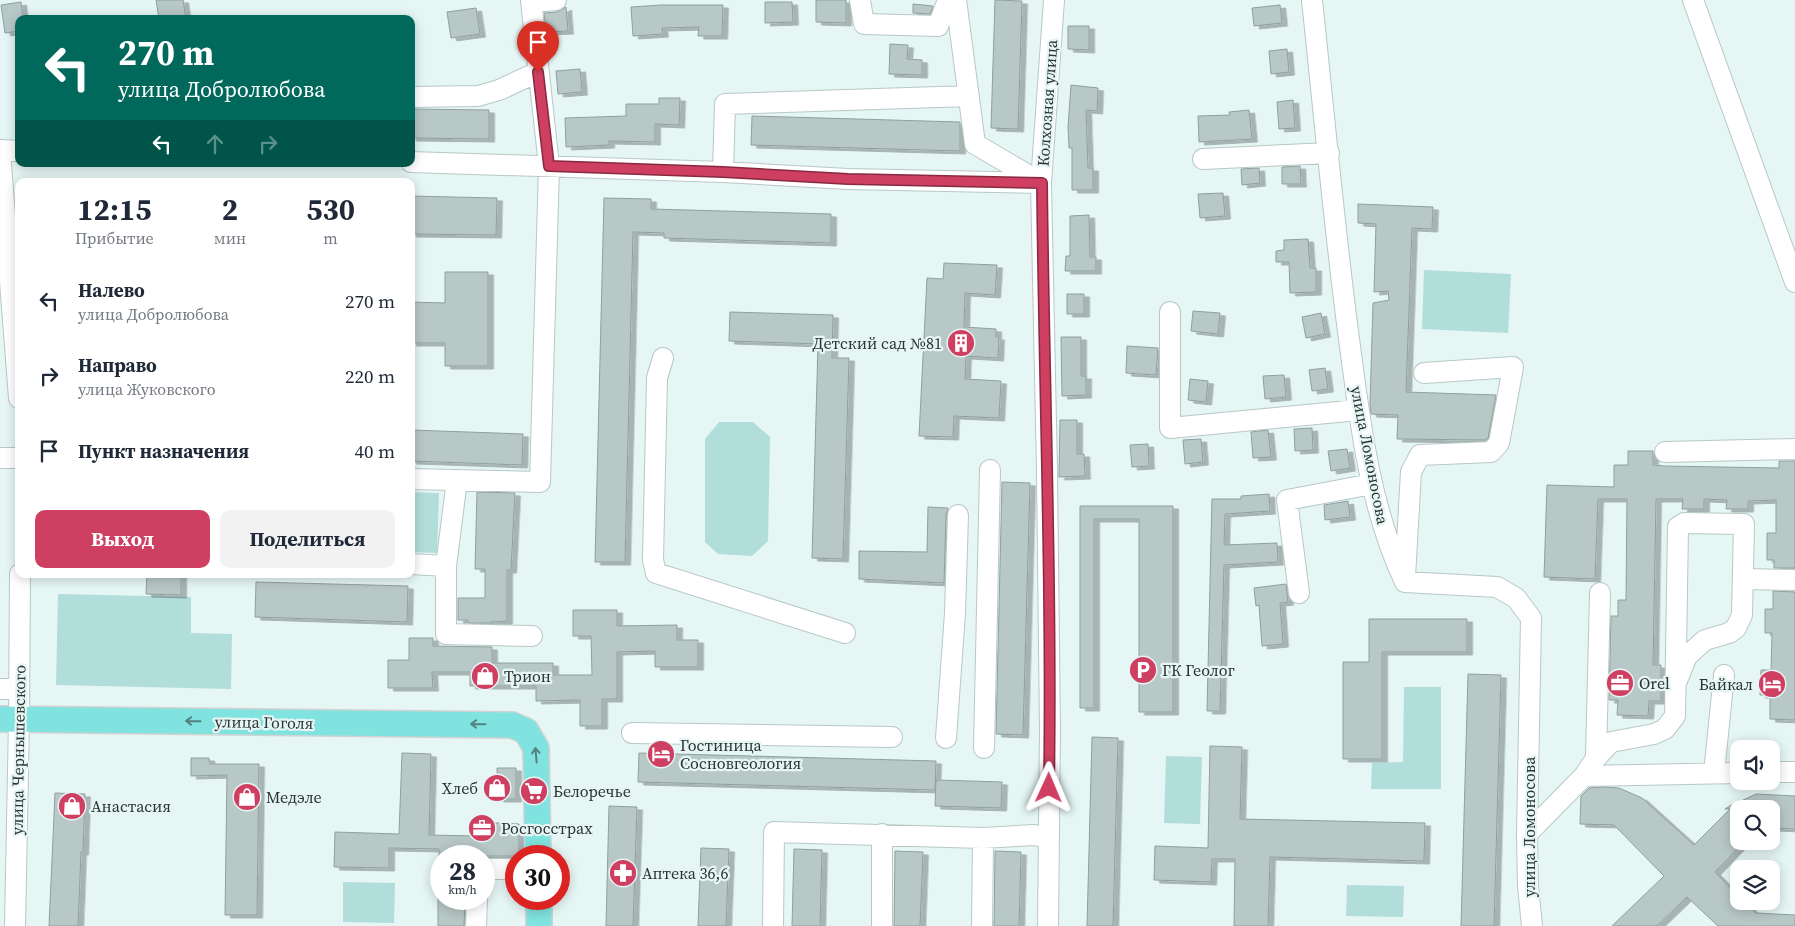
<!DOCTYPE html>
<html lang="ru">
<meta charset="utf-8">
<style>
:root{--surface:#fff;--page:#f2f2f3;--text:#1f2937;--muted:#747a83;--accent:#cf3f62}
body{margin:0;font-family:"Source Serif 4",serif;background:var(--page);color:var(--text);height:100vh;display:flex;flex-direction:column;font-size:19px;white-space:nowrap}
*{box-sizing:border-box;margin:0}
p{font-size:16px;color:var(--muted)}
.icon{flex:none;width:28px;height:28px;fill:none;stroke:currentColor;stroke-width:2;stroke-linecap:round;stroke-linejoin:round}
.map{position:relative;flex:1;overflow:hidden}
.details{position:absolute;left:15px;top:178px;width:400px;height:400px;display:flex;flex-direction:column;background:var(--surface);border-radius:10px;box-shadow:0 2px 12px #0003}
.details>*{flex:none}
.hud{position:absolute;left:15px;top:15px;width:400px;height:152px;border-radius:10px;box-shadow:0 2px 12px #0003;background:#00695c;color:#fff;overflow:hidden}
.buttons{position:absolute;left:1730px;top:740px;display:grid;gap:10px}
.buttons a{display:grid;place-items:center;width:50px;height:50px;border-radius:10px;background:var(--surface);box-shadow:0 2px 12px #0003;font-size:25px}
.speed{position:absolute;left:430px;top:845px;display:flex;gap:10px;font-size:25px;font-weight:700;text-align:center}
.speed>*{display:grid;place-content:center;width:65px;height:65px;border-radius:50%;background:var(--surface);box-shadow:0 2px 12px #0003;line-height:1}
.speed small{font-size:12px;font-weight:400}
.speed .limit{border:8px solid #d22;background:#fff;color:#111}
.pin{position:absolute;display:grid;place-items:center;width:42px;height:42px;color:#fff;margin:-51px -21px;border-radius:50% 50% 50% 0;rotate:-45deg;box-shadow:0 0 5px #0007}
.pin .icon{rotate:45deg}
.me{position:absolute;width:55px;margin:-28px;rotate:1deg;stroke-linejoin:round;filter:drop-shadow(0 0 4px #0008)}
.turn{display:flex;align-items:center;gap:18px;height:105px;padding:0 20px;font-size:22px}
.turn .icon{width:65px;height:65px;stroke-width:2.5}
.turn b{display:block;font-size:35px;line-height:42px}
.lanes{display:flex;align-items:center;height:48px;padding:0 20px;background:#0003;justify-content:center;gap:25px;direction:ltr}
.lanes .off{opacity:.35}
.eta{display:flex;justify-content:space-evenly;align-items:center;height:85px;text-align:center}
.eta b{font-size:30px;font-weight:700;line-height:35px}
.button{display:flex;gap:10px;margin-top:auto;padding:10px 20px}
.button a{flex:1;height:58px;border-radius:10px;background:var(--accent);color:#fff;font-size:20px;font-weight:700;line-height:58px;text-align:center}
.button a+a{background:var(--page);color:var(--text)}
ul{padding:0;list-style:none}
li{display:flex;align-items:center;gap:15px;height:75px;padding:0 20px}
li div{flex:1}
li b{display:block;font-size:19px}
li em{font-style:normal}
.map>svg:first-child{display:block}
</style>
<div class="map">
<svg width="1795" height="926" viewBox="0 0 1795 926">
<defs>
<filter id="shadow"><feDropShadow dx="5.5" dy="3" stdDeviation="0" flood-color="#0004"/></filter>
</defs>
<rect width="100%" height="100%" fill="#e5f6f5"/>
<!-- green -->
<path fill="#b1deda" d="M1424 270 1511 274 1508 333 1422 329Z
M719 422H753L770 437 768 541 752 556 718 554 705 542V439Z
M411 492 439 493 437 553 411 552Z
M58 594 191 597V633L232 634 231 689 56 685Z
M1404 687H1441V789H1371L1372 763 1403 762Z
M1166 756 1202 757 1200 824 1164 823Z
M343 882 395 883 394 923 343 922Z
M1347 885 1404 886 1403 917 1346 916Z"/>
<!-- building -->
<path fill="#b8c8c7" stroke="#909f9e" filter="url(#shadow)" d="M156 0H183L186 19H159Z
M816 0H846V23L816 22Z
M995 0 1022 1 1018 129 991 128Z
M21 2 23 19H19V31L5 33 1 5Z
M765 2H792L793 22 765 23Z
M913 4 933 6V7L930 14 913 13Z
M661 5H723L722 36H698L699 27 662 28 663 34 633 36 631 7Z
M1280 5 1282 23 1254 26 1252 8Z
M566 7 568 31 546 32 544 13 557 12Z
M476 8 480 34 451 38 447 12Z
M1068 26H1089V50L1068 49Z
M890 44 908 45 907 59 922 60V75L889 74Z
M1287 49 1289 72 1271 74 1269 51Z
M580 69 582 92 558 94 556 71Z
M1071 85 1098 88 1097 111 1086 110 1088 168H1093V190H1072V148H1069L1068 127Z
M659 98H680L679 125 655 124V142L609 141V145L566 147 565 118 626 116V104H659Z
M1293 100 1295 128 1279 129 1277 102Z
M411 109 489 110V139L411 138Z
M1249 110 1252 139 1199 142 1198 116 1230 115 1229 112Z
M752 116 960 122V151L751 145Z
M1300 166 1301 184H1282V167Z
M1259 168 1260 183 1242 185 1241 169Z
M1223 193 1225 216 1200 218 1198 194Z
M411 196 497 198 496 235 411 234Z
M604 198 651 199V209L831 214V243L664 238V233L633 232 625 562H595Z
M1358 204 1433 207 1432 229 1412 228 1406 392 1496 395 1488 438 1485 440 1397 439 1398 415 1371 414 1370 404 1373 303 1389 300 1388 291 1374 292 1376 224 1358 223Z
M1089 215 1090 257H1096V271H1065L1066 256H1070V216Z
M1308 239 1310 268H1316V292L1290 293 1289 262H1276V251L1284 250V240Z
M944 263 997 265 995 295 965 293 964 327 996 329V337H999L998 358 966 356 965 379 1001 381 999 418 954 416 953 437 919 436 927 278 943 279Z
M445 272H488V366H445V343H411V302L445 303Z
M1067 294H1084V314H1067Z
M1193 311 1220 313 1218 334 1191 331Z
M730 312 833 315 832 358H849L843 559 812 558 818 344 729 341Z
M1321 313 1325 334 1306 338 1302 317Z
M1061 337H1081V376H1086V395L1062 396Z
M1127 346 1158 348 1156 375 1126 373Z
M1325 368 1328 389 1312 391 1309 370Z
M1284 375 1286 397 1265 399 1263 376Z
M1190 379 1208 381 1206 402 1188 400Z
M1060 420H1077V454H1084L1085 476 1059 477Z
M1312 428 1313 450 1295 451 1294 429Z
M411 430 523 434 522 465 411 461Z
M1268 430 1271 457 1253 458 1251 432Z
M1201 439 1203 462 1185 464 1183 440Z
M1148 444 1149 466 1132 467 1130 445Z
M1347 449 1350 468 1331 471 1328 451Z
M1628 451H1653V465L1665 466 1779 468V461H1795V568H1774V560H1767V533H1776V500L1748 501V509H1726L1727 500 1704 499V509H1682L1683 499H1656L1653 665H1661V701H1649L1648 716 1617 715 1618 700H1609L1611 616H1618V600H1626L1627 499H1598L1595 579 1544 577 1547 485 1614 487V465H1628Z
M1002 482 1030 483 1023 735 996 734Z
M477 492 515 493 511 570H507V621L491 622V623H468V620H458V598H485V569H475Z
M1269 494 1270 511 1225 514 1224 545 1277 543 1278 562 1224 565 1220 711H1207L1212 499H1241V496Z
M1348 501 1350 517 1325 520 1324 505Z
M1080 506H1173V712H1139V519H1094V708H1080Z
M928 507 948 508 946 515 944 583 859 579V551L927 552Z
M147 574H181V595L146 594Z
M256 582 408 586 407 622 255 617Z
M1286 584 1288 602 1280 603 1283 644 1262 646 1259 605 1256 606 1254 588Z
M1773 591 1795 592V720L1770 719V695H1760L1761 670H1771L1772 633H1765V609H1773Z
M573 610H617V626L677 625V640H698V667H655V651L617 652V699H602V726H580V700L536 701V686H470V672H432L433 688H388V660H409V638H433V646L492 647V663H553V675H592L591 636H573Z
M1369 619H1467V652H1382V759H1343V662H1369Z
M1468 674 1501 675 1494 926H1461Z
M1092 737 1118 738 1113 926H1087Z
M1210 746 1242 747 1240 819 1425 823 1424 861 1270 857 1268 926H1234L1235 859H1212L1211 882 1154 880 1155 846 1208 848Z
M402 753 431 754 429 835 477 836V822L519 824V856H439V849L389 848V868L334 867 335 832 399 834Z
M639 753 936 761 935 790 638 782Z
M191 758H209L210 764H259L257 915H225L227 775 191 776Z
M497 768H516V799H498Z
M936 780 1002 782 1001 808 935 806Z
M1604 787 1619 788 1642 798 1694 845 1730 809H1725L1739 800V802L1756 794 1795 796V829L1771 828V809H1739V847L1715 872 1739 897V901H1743L1756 913 1795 915V926H1718L1687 897 1657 926H1612L1664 876 1614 825 1580 824 1581 796 1589 788Z
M55 793 85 794 83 852H81L78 926H49Z
M609 806 637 807 633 926H606Z
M701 848 729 849 726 926H698Z
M794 849 822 850 820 926H792Z
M895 851 923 852 920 926H894Z
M995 851 1021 852 1019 926H994Z
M438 899H465L464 926H438Z"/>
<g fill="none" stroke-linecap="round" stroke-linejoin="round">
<defs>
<path id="minor" d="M860 0 864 24 938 26 948 0
M956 0 975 144 1040 182
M1312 0C1324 113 1334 226 1349 339 1360 421 1369 506 1405 582L1497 587 1516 598 1531 618 1527 834 1528 886 1532 926
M1693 0 1795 282
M531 2 556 0
M411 97 478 96 499 90 538 72
M0 150 19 151
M0 151 19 398
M1203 159 1329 153
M411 162 723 172 848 179 1041 183
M723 172 725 104 969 96
M1170 312V428L1358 410
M663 358 657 378 653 560 656 573 845 633
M1665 452 1795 449
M0 458H19
M411 479 540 482 549 166 531 0
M457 480 446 566V634L532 636
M411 564 446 566
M1405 577 1411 472 1420 455 1491 452 1499 443 1513 367 1424 373
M1743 579 1795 580
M1299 593 1287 500 1372 484
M0 689H19
M632 733 892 737
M946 738 955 613 958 515
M984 748 990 470
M1596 758 1600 593
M1771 772H1795
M1714 773 1724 675
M1584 776 1596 758 1611 742 1654 734 1665 729 1675 716 1678 527 1684 523 1744 524 1742 615 1736 628 1729 633 1705 640 1687 656 1676 683
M1527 834 1584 776 1739 773
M484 869H516
M15 926 19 720 20 574
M476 926 477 899
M773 926 774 832 983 838 1034 835 1049 838
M882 926V834
M982 926 983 838
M1048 926 1050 730 1047 471 1041 183 1054 0"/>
<path id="major" d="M0 719 512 725 526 731 536 748 538 856
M539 899V926"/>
</defs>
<!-- minor casing -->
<use href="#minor" stroke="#b8c8c7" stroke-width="22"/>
<!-- major casing -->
<use href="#major" stroke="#d1d2d2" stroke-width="28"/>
<!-- minor -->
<use href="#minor" stroke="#fff" stroke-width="20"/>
<!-- major -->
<use href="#major" stroke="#80e3df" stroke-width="25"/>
</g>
<!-- one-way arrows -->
<defs><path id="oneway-shaft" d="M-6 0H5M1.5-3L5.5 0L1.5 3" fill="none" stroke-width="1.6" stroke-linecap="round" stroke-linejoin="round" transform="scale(1.25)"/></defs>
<g stroke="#528280">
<use href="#oneway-shaft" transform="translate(193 721) rotate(-179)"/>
<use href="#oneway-shaft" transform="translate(478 724) rotate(-179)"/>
<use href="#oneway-shaft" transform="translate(536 755) rotate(-95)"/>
</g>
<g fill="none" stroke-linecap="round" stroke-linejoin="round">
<defs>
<path id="route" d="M538 72 549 166 723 172 848 179 1042 183C1044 384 1052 586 1049 788"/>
</defs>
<!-- route casing -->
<use href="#route" stroke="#872940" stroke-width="12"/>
<!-- route -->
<use href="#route" stroke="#cf3f62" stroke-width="9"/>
</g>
<!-- icons -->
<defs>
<symbol id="building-disc" viewBox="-11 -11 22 22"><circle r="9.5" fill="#cf3f62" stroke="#e5f6f5"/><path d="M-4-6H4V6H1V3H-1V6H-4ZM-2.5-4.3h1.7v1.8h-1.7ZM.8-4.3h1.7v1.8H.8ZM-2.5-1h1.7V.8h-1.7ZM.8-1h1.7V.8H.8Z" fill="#fff"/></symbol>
<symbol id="parking-disc" viewBox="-11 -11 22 22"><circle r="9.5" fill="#cf3f62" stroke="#e5f6f5"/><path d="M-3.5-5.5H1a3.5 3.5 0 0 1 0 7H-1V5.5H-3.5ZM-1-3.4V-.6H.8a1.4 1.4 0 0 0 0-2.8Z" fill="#fff"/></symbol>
<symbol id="shop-disc" viewBox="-11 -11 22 22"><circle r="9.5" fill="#cf3f62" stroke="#e5f6f5"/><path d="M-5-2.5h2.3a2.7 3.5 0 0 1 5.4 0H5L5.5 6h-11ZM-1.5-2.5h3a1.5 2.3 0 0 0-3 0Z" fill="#fff"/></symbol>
<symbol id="office-disc" viewBox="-11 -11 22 22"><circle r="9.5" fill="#cf3f62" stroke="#e5f6f5"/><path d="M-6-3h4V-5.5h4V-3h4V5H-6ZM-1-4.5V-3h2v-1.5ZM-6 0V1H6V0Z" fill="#fff"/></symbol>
<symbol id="hotel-disc" viewBox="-11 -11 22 22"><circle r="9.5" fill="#cf3f62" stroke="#e5f6f5"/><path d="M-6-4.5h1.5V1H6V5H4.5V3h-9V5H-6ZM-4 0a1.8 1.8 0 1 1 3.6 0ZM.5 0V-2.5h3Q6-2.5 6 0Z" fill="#fff"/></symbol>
<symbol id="supermarket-disc" viewBox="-11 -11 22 22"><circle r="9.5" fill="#cf3f62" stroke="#e5f6f5"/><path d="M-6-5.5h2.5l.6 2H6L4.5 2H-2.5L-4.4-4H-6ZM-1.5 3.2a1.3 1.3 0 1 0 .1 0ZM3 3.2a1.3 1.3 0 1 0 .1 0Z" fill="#fff"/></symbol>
<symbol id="pharmacy-disc" viewBox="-11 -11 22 22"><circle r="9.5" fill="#cf3f62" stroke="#e5f6f5"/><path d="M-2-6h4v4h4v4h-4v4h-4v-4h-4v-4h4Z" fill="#fff"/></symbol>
</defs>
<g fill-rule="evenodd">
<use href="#building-disc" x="945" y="327" width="32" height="32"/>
<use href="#parking-disc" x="1127" y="654" width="32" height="32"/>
<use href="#shop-disc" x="469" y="660" width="32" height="32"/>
<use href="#office-disc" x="1604" y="667" width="32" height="32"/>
<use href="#hotel-disc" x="1756" y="668" width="32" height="32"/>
<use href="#hotel-disc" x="645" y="738" width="32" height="32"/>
<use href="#shop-disc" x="481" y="772" width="32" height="32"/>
<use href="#supermarket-disc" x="518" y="775" width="32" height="32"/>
<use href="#shop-disc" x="231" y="781" width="32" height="32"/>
<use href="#shop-disc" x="56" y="790" width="32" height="32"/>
<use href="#office-disc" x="466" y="812" width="32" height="32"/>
<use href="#pharmacy-disc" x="607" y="857" width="32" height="32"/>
</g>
<g text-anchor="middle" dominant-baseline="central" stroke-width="4.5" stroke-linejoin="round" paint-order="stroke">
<!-- street labels -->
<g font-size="16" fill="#2c3332" stroke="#e5f6f5">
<text transform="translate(1047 103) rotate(-86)">Колхозная улица</text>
<text transform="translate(1370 455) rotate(79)">улица Ломоносова</text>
<text transform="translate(264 722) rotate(1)">улица Гоголя</text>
<text transform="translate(18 750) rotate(-89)">улица Чернышевского</text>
<text transform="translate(1529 827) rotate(-90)">улица Ломоносова</text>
</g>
<!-- poi labels -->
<g font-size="16" fill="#2c3332" stroke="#e5f6f5" text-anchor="start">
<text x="942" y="343" text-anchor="end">Детский сад №81</text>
<text x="1162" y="670">ГК Геолог</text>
<text x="504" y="676">Трион</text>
<text x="1639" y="683">Orel</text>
<text x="1753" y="684" text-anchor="end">Байкал</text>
<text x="680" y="745">Гостиница<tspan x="680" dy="18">Сосновгеология</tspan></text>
<text x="478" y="788" text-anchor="end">Хлеб</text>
<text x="553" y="791">Белоречье</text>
<text x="266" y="797">Медэле</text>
<text x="91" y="806">Анастасия</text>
<text x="501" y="828">Росгосстрах</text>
<text x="642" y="873">Аптека 36,6</text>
</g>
</g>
</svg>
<div class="buttons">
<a><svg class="icon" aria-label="sound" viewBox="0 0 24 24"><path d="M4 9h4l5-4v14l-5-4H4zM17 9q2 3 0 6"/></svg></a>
<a><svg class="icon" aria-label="search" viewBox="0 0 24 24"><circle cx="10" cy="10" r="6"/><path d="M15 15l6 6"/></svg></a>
<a><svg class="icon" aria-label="layers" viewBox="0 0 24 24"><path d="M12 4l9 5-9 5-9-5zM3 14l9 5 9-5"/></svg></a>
</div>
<div class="speed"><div>28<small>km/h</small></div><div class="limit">30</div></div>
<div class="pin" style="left:538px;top:72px;background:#d93025"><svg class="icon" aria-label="arrive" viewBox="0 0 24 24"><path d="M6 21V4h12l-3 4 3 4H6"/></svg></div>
<svg class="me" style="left:1049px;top:788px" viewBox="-20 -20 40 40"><path d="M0-17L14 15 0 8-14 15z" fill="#cf3f62" stroke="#fff" stroke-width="4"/></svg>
<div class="hud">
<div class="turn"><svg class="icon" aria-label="left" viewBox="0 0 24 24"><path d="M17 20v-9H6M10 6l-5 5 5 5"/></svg><div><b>270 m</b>улица Добролюбова</div></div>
<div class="lanes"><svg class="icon" aria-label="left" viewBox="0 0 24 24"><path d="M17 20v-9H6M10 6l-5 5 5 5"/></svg><svg class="icon off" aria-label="ahead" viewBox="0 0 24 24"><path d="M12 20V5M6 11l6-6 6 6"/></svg><svg class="icon off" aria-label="right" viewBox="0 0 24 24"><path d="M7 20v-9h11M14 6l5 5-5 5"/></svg></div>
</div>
<section class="details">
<div class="eta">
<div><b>12:15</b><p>Прибытие</p></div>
<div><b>2</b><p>мин</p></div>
<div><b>530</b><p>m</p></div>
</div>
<ul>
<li><svg class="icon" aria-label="left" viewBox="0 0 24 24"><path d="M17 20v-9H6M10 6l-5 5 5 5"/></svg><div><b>Налево</b><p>улица Добролюбова</p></div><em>270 m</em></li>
<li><svg class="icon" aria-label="right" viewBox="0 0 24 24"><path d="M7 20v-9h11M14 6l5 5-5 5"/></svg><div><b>Направо</b><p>улица Жуковского</p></div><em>220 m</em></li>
<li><svg class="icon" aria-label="arrive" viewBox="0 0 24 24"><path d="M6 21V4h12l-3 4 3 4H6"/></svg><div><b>Пункт назначения</b></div><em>40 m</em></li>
</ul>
<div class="button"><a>Выход</a><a>Поделиться</a></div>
</section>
</div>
